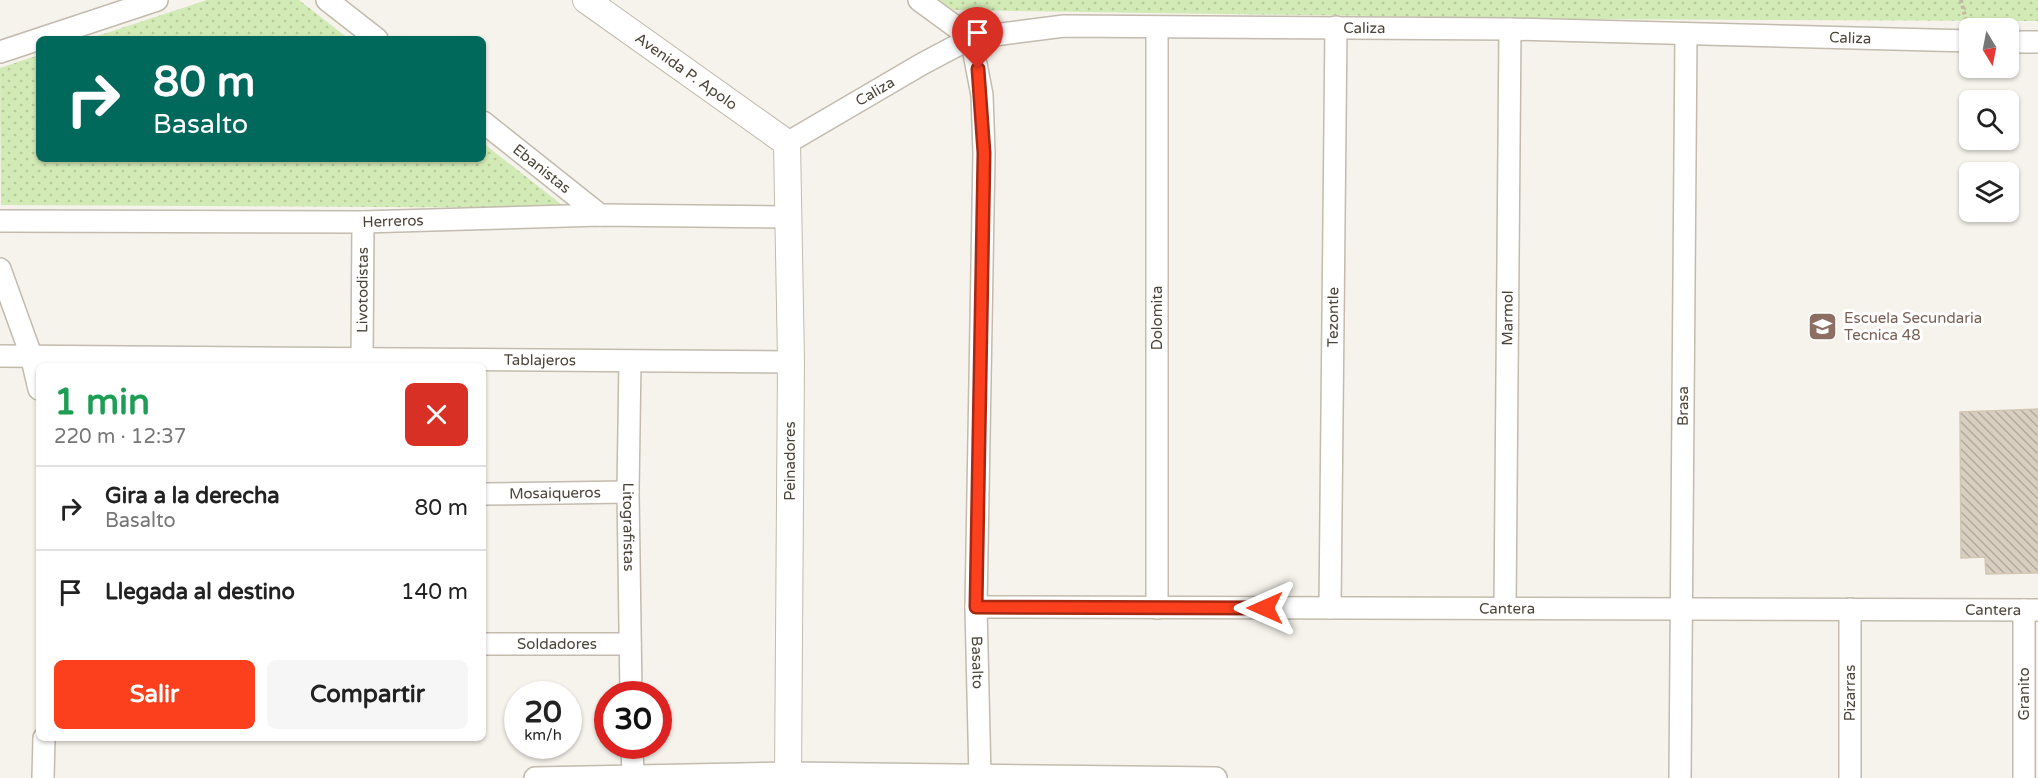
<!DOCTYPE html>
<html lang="es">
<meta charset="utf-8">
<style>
:root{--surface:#fff;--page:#f6f6f6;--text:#222;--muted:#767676;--line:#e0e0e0;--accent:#fc3f1d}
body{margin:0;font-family:"Varela Round",sans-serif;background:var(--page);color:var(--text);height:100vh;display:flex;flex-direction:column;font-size:22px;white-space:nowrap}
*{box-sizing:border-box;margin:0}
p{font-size:20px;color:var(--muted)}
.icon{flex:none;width:33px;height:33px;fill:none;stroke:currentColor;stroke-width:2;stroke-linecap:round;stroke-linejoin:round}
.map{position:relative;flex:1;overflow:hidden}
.panel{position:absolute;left:36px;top:363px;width:450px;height:378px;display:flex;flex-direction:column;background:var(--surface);border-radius:9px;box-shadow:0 2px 4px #0004}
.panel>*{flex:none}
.top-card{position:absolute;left:36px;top:36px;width:450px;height:126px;border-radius:9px;box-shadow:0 2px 4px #0004;background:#00695c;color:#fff;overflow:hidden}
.needle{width:39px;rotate:170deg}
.tools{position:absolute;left:1959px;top:18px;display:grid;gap:12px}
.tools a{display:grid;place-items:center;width:60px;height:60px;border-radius:9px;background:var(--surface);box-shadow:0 2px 4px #0004;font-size:30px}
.speed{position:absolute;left:504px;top:681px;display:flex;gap:12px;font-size:30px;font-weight:700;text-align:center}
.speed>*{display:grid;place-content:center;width:78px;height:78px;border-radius:50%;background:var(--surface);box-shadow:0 2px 4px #0004;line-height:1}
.speed small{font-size:15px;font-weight:400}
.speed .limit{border:9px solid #d22;background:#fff;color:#111}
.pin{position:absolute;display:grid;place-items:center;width:51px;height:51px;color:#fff;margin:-62px -26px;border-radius:50% 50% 50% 0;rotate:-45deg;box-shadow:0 0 6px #0007}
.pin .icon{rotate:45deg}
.me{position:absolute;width:66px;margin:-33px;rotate:270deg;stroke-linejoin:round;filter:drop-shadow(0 0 4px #0008)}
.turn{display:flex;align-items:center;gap:21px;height:126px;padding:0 18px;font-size:27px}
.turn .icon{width:78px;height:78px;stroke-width:2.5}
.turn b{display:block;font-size:42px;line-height:51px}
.round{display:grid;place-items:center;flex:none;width:63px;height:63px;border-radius:9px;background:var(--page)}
.overview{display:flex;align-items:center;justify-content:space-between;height:102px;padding:0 18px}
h1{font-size:36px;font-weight:700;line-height:45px;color:#1e9e55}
.primary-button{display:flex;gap:12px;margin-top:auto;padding:12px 18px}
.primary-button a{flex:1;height:69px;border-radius:9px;background:var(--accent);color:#fff;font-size:24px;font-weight:700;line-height:69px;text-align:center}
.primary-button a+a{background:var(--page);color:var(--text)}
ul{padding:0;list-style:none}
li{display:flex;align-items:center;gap:18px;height:84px;padding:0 18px;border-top:2px solid var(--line)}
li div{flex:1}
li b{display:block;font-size:22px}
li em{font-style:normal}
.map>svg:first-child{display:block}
</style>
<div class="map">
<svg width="2038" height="778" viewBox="0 0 2038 778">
<defs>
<pattern id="green-dots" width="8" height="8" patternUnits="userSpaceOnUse" patternTransform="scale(1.5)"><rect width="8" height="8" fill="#d2eab5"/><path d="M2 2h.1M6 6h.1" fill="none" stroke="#b6ca9c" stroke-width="1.8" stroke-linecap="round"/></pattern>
<pattern id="building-back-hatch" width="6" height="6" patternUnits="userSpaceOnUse" patternTransform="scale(1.5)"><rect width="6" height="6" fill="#d8cfc1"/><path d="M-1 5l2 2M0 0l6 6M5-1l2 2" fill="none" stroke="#b1aa9e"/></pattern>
</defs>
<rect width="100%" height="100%" fill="#f6f3ec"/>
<!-- green -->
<path fill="url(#green-dots)" d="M207 0H299L349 39H88Z
M938 0H2038V21L1572 19 953 10Z
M39 55V159H483V143L566 208 1 205 0 68Z"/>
<!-- building -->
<path fill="url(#building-back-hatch)" stroke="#d3c7b4" stroke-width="1.5" d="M2038 409V573L1986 574 1985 557 1961 558 1960 412Z"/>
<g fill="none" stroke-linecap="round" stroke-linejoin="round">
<defs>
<g id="minor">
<path d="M327 0 377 39"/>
<path id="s1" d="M919 0 971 38 982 95 984 153 976 607 980 778"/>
<path d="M2008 42H2038"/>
<path d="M0 52 157 0"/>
<path id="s2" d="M483 122 600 215"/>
<path id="s3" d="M787 143 922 64 971 38 1064 26 1510 29 1970 41"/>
<path id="s4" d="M0 221 363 222 600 215 787 217"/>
<path d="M0 269 31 355 39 389"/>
<path id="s5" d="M0 356 791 362"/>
<path id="s6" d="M362 359 363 222"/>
<path id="s7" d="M630 361 628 492 631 694"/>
<path id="s8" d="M483 494 628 492"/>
<path id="s9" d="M976 607 2038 610"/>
<path d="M1157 608V27"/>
<path id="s10" d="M1330 608 1336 27"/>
<path id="s11" d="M1505 608 1510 29"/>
<path d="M1850 609V778"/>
<path id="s12" d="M483 644H630"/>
<path d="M632 746 633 776"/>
<path d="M43 778 44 738"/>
<path d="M535 778 788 773 1216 778"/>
<path id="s13" d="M1680 778 1686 34"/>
<path d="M2024 778V610"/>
</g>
<g id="tertiary">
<path id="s14" d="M586 0 787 143 791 362 788 778"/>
</g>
</defs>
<!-- minor casing -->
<use href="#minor" stroke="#c2bbae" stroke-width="24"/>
<!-- tertiary casing -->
<use href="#tertiary" stroke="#c2bbae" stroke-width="28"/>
<!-- path -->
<path stroke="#c4b79f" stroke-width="4" stroke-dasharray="3 3" stroke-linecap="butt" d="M1961 0 1966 20"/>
<!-- minor -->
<use href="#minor" stroke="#fff" stroke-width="21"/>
<!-- tertiary -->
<use href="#tertiary" stroke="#fff" stroke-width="26"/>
</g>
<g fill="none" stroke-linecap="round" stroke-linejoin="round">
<defs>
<path id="route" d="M978 69 984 153 976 607 1265 608"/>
</defs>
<!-- route casing -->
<use href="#route" stroke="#a42913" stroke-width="15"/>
<!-- route -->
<use href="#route" stroke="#fc3f1d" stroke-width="10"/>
</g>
<!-- icons -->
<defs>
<symbol id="school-square" viewBox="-11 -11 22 22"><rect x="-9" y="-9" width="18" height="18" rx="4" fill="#8d6e63" stroke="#fff"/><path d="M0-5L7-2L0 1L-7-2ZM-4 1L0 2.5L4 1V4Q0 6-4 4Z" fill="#fff"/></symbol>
</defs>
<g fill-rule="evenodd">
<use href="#school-square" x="1806" y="310" width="33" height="33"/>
</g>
<g text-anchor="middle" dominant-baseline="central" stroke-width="6" stroke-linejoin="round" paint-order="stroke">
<!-- street labels -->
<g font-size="15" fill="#4b4439" stroke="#fff">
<text stroke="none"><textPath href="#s3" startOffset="606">Caliza</textPath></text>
<text stroke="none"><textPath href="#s3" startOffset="1092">Caliza</textPath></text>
<text stroke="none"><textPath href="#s14" startOffset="123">Avenida P. Apolo</textPath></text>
<text stroke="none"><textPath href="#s3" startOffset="102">Caliza</textPath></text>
<text stroke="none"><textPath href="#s2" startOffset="75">Ebanistas</textPath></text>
<text stroke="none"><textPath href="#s4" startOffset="393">Herreros</textPath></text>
<text stroke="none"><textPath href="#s6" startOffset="69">Livotodistas</textPath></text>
<text transform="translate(1157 318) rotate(-90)">Dolomita</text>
<text stroke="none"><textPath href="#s10" startOffset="291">Tezontle</textPath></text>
<text stroke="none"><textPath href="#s11" startOffset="290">Marmol</textPath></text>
<text stroke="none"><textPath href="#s5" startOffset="540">Tablajeros</textPath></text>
<text stroke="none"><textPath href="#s13" startOffset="372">Brasa</textPath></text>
<text transform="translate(790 461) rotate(-90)">Peinadores</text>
<text stroke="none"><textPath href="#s8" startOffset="72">Mosaiqueros</textPath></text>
<text stroke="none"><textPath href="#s7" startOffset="166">Litografistas</textPath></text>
<text stroke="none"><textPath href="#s9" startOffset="531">Cantera</textPath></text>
<text stroke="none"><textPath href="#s9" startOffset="1017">Cantera</textPath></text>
<text stroke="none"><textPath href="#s12" startOffset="74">Soldadores</textPath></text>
<text stroke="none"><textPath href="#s1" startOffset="690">Basalto</textPath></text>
<text transform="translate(1850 693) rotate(-90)">Pizarras</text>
<text transform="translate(2024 694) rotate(-90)">Granito</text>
</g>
<!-- education labels -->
<g font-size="15" fill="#785e54" stroke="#fff" text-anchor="start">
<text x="1844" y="318">Escuela Secundaria<tspan x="1844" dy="17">Tecnica 48</tspan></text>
</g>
</g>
</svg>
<div class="tools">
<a><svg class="needle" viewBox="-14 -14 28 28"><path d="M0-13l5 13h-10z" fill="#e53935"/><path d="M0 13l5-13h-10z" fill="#767676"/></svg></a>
<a><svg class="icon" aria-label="search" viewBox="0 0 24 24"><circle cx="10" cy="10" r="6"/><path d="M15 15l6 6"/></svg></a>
<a><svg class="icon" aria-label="layers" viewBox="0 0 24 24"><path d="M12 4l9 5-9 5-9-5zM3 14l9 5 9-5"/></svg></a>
</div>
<div class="speed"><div>20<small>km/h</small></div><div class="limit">30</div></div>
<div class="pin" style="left:978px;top:69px;background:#d93025"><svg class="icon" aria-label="arrive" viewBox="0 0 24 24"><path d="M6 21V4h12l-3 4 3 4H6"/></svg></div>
<svg class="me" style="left:1265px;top:608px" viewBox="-20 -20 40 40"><path d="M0-17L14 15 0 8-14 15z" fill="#fc3f1d" stroke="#fff" stroke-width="4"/></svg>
<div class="top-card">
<div class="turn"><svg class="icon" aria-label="right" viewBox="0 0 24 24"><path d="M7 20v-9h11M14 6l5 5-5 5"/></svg><div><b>80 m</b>Basalto</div></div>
</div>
<section class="panel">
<div class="overview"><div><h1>1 min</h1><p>220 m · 12:37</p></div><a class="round" style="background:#d93025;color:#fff"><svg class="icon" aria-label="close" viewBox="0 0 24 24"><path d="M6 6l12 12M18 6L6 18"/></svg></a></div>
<ul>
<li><svg class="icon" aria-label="right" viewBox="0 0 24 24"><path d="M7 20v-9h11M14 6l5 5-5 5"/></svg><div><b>Gira a la derecha</b><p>Basalto</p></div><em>80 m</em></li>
<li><svg class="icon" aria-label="arrive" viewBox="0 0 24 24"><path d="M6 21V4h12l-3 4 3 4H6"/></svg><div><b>Llegada al destino</b></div><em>140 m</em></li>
</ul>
<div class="primary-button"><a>Salir</a><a>Compartir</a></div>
</section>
</div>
